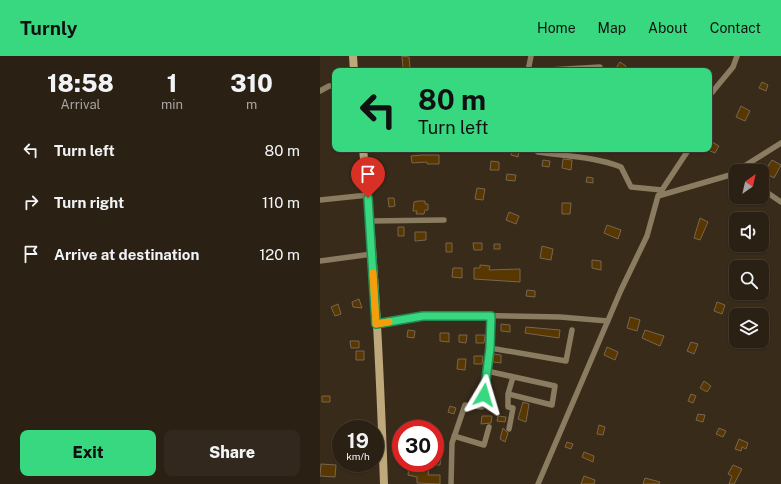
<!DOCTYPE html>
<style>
:root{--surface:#2b2014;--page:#33281d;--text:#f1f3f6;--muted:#a6a3a0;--line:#473e34;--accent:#37d880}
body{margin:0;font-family:"Public Sans",sans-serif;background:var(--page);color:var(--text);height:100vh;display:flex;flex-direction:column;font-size:15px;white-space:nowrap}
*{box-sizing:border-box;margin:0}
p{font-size:13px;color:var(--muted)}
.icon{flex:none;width:22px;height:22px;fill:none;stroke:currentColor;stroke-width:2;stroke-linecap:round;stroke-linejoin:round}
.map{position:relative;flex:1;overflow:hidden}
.panel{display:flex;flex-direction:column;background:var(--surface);width:320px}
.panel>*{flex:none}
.hud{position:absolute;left:12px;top:12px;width:380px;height:84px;border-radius:8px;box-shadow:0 1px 3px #0004,0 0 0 1px var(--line);background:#37d880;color:#111;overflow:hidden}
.needle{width:26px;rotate:34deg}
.fabs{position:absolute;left:409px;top:108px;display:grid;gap:8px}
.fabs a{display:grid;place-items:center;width:40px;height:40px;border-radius:8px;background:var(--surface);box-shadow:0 1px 3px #0004,0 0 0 1px var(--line);font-size:20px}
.speed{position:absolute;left:12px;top:364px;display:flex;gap:8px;font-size:20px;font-weight:700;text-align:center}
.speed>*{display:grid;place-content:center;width:52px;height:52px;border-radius:50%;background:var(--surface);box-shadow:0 1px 3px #0004,0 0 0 1px var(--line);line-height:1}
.speed small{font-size:10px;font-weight:400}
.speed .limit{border:6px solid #d22;background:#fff;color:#111}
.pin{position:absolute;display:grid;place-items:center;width:34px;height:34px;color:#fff;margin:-41px -17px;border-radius:50% 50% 50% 0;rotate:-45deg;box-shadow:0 0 4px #0007}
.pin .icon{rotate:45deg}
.me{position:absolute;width:44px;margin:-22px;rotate:7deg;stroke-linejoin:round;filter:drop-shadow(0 0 3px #0008)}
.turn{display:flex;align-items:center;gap:14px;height:84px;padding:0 20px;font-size:18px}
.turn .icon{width:52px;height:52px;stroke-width:2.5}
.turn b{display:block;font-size:28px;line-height:34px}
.eta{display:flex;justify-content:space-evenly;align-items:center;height:68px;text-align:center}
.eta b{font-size:24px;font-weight:800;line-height:28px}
.primary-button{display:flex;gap:8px;margin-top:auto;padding:8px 20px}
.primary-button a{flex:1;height:46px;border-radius:8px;background:var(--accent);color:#111;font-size:16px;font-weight:800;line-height:46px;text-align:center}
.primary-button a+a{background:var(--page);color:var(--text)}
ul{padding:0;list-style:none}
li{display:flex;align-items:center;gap:12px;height:52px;padding:0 20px}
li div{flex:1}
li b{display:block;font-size:15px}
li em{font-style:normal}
header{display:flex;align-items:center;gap:24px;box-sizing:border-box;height:56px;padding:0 20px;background:var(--accent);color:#111}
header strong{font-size:19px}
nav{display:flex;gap:22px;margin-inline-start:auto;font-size:14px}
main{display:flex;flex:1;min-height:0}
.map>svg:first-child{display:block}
</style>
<header>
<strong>Turnly</strong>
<nav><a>Home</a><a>Map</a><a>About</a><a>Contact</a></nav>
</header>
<main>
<section class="panel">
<div class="eta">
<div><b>18:58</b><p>Arrival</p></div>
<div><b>1</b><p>min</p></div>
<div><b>310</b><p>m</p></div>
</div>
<ul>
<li><svg class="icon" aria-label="left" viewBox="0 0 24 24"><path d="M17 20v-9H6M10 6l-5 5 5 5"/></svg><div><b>Turn left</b></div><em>80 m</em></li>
<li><svg class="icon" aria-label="right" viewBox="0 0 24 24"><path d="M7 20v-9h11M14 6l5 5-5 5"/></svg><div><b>Turn right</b></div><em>110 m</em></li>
<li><svg class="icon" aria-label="arrive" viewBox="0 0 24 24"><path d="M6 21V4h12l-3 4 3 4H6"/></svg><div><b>Arrive at destination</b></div><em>120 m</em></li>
</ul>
<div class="primary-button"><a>Exit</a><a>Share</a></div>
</section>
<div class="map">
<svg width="461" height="428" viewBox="0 0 461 428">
<rect width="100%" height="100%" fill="#392b1a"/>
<!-- building -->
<path fill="#583701" stroke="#766653" d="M82 0 89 1 90 11 83 12Z
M300 6 306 10 303 15 296 12Z
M442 26 448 29 446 35 439 32Z
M421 50 430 55 425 65 416 61Z
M392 86 399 90 395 97 388 94Z
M192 93 199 95 198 101 191 99Z
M101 99H119V108H107V106L92 107 91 100Z
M243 103 252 104 251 114 242 112Z
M223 104 230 105 229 111 222 110Z
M452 104 461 109 454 122 444 116Z
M171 105 179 106V114H170Z
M187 118 196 119 195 125 186 124Z
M267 121 273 122V127L266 126Z
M157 132 165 133 163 144 155 143Z
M68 142H74L75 150 69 151Z
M98 145H105V148H108V154H105L104 158H96L97 155H93L94 146Z
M242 147H251L250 158H242Z
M189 156 199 160 196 168 186 164Z
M380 162 388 166 380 184 374 182Z
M287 169 301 174 298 183 284 177Z
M78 171H84V180H78Z
M95 176H106V184L95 185Z
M126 187H132V196H126Z
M153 187H162V194H154Z
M174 188H180V193H174Z
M222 190 233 193 231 204 220 202Z
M272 204 281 205V214L272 212Z
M160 209 170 210 169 214 200 213V226L154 223V212H160Z
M133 212H142V222L132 221Z
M207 234 215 235V241L206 240Z
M39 243 42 252 33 251 32 246Z
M397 246 405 249 402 258 394 255Z
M18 248 21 258 15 260 11 251Z
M310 261 320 264 317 275 307 272Z
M181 268 190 269V276L181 275Z
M206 271 240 274 239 282 205 277Z
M88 274 95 275 94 282 87 281Z
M325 274 344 280 340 290 322 282Z
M120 277H129V286L120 285Z
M139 279H147L146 287 139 286Z
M156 279H165L164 287H156Z
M30 285H39V292H31Z
M427 285H445L442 291Z
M371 286 378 288 374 298 367 295Z
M287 291 298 296 295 304 284 299Z
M36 295H44V304H36Z
M173 298 181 299V307L173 306Z
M154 300H163L162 308H154Z
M138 303H146L145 314 137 313Z
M384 325 391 330 387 336 380 332Z
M371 338 376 340 373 347 368 345Z
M2 340H10V346H2Z
M203 346 209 348 206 366 198 363Z
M130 350 136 352 134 358 128 356Z
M378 358 385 359 383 366 376 364Z
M162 360H172L171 367 161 368Z
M178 360 186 361 185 366 177 365Z
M279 369 285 371 283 379 277 378Z
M183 372 188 377 185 386 180 383Z
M399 372 406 375 403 381 396 378Z
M419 383 428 387 426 393 422 391 421 395 415 393Z
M247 386 253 388 251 393 245 391Z
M264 396 274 400 273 406 262 401Z
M115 401 121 402 120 409H115Z
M1 408 16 409 15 421 0 420Z
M89 409 109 412 108 419H120V428L97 427V421L88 419Z
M413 409 422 413 414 428H409L412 420 408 418Z
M264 420 275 424 274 428H261Z
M325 422 340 426 339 428H323Z"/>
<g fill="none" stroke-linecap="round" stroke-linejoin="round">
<!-- minor -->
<path stroke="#8a7c60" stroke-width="5.5" d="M208 15 211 0
M212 15 280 11
M0 35 9 30H15
M389 40 413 11 417 0
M214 93 218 96C245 100 276 101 301 111L311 131 342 134
M442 133 461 146
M338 140 410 119 461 87
M0 144 48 139
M50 165 124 164
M0 205 52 198
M171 260 170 292 246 305 252 274
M56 268 103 260 135 259 240 261 288 265
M167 315 235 330 232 349 188 338 193 321
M188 338V351L193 352 189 373
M134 380 164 389 169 371
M131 428 132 387 145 349 162 351 170 292
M218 428 301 234 327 180 338 140 369 93"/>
<!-- secondary -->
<path stroke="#bfa87b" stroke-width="8" d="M33 0 34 15
M43 93C55 204 60 316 64 428"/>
</g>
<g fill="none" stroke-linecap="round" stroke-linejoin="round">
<defs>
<path id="route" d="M48 142 56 268 103 260H171L170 292 164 339"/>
</defs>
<!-- route casing -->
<use href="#route" stroke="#248c53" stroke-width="10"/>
<!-- route -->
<use href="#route" stroke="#37d880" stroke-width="7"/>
<!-- slow -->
<path stroke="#f59e0b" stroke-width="7" d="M53 217 56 268 69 266"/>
</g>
</svg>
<div class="fabs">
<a><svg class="needle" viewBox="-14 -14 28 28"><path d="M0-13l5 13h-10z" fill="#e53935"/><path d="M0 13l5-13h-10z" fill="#a6a3a0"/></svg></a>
<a><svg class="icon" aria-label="sound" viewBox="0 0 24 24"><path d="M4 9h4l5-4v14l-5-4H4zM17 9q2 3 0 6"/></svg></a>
<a><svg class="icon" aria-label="search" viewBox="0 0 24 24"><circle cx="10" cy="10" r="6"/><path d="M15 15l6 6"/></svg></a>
<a><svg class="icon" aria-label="layers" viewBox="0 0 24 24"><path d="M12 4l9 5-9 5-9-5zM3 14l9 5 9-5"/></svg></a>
</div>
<div class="speed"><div>19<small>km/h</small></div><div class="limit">30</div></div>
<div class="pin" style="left:48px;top:142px;background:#d93025"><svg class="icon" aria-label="arrive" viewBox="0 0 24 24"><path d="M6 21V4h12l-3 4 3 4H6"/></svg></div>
<svg class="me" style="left:164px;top:339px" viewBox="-20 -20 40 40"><path d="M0-17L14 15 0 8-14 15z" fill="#37d880" stroke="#fff" stroke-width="4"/></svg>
<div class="hud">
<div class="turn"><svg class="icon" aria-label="left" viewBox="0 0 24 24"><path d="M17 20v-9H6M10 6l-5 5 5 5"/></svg><div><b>80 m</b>Turn left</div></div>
</div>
</div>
</main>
